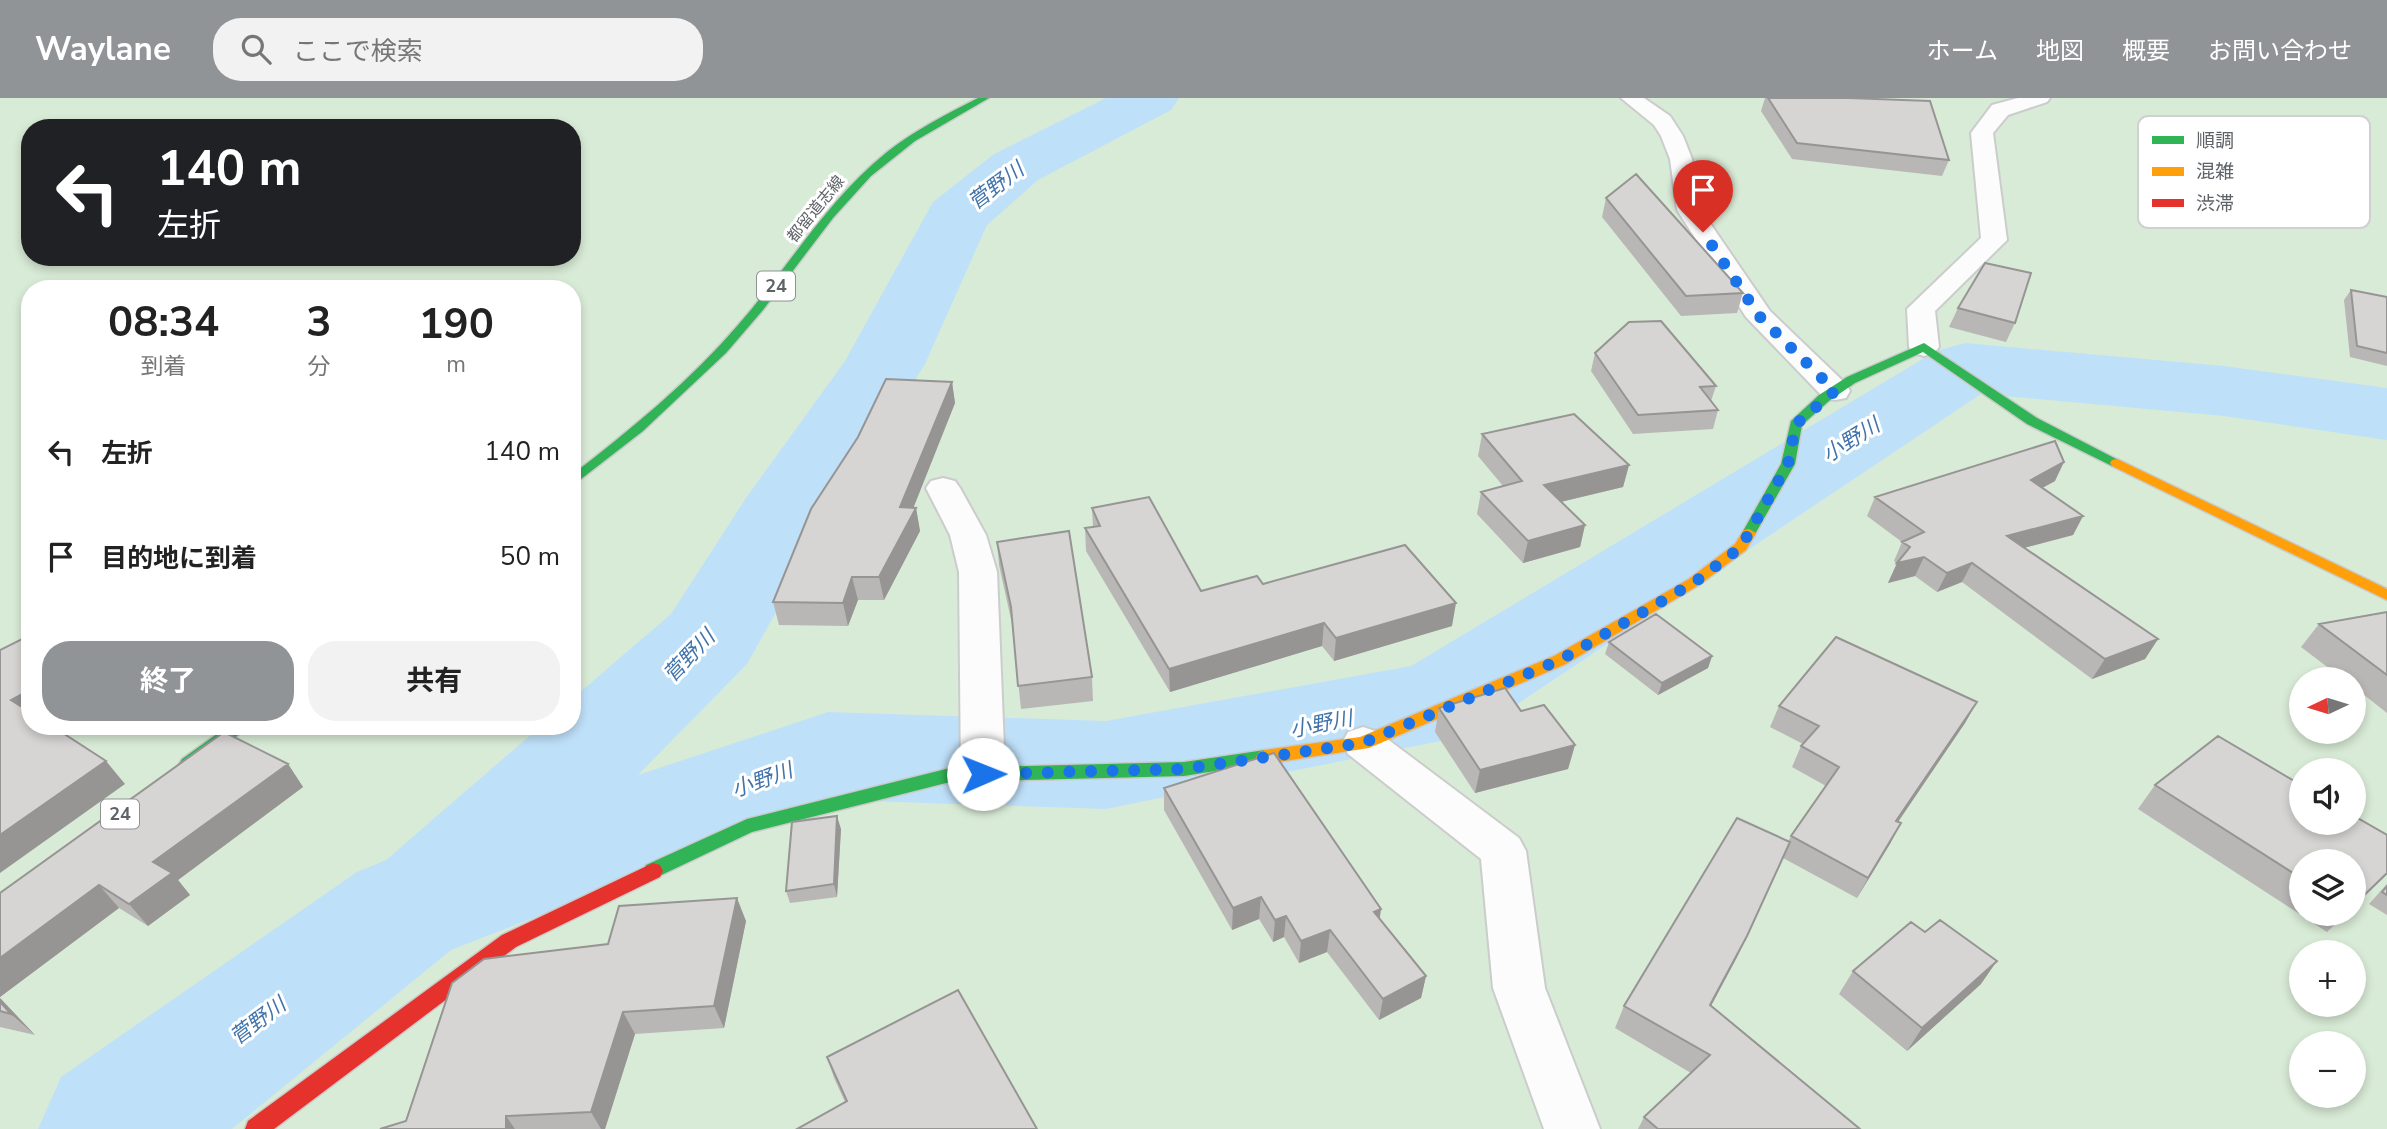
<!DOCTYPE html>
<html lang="ja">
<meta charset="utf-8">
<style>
:root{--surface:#fff;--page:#f2f2f2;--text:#222;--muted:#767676;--accent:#919496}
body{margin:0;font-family:"Nunito Sans","Noto Sans JP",sans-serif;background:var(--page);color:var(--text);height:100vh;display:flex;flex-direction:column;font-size:26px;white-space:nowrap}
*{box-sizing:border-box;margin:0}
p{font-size:23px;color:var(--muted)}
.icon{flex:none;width:38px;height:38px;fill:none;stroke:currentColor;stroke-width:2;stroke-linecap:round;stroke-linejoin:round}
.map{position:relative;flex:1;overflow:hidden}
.details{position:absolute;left:21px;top:182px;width:560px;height:455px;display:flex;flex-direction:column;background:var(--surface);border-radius:28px;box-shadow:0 4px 10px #0003}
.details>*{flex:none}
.hud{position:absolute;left:21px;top:21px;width:560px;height:147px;border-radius:28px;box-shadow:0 4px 10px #0003;background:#202124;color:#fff;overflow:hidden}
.needle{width:46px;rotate:266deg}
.fabs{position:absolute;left:2289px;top:569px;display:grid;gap:14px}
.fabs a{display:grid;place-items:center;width:77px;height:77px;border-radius:50%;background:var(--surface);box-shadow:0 4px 10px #0003;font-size:35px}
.pin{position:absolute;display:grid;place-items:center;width:60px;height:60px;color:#fff;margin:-72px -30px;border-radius:50% 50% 50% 0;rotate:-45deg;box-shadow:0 0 7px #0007}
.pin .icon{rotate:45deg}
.me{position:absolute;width:77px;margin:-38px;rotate:89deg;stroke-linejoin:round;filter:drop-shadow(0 0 5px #0008)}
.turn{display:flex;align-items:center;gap:24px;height:147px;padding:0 21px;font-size:32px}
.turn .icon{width:91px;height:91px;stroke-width:2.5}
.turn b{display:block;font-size:49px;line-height:60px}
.eta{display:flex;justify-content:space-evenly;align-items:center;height:119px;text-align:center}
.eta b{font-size:42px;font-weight:700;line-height:49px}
.cta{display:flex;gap:14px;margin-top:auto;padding:14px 21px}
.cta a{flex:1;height:80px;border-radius:28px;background:var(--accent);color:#fff;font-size:28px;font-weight:700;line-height:80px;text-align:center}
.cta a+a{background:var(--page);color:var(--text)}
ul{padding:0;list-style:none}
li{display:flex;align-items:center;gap:21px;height:105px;padding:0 21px}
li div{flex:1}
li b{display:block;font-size:26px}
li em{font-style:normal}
header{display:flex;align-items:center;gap:42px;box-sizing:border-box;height:98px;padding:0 35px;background:var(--accent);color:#fff}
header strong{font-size:33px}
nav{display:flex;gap:38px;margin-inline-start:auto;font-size:24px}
.search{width:490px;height:63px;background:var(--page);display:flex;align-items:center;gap:18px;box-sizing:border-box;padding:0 24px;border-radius:28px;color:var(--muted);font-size:26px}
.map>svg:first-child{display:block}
</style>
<header>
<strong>Waylane</strong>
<div class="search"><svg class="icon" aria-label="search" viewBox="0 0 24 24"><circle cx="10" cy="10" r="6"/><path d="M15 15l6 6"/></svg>ここで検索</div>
<nav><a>ホーム</a><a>地図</a><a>概要</a><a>お問い合わせ</a></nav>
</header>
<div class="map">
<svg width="2387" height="1031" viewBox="0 0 2387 1031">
<rect width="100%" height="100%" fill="#efeeea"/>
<!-- green -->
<path fill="#d8ebd6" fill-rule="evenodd" d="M0 0H2387V1031H0ZM30 30H572V159H30ZM30 191H572V628H30ZM2301 581H2354V634H2301ZM2301 672H2354V724H2301ZM2301 763H2354V816H2301ZM2301 854H2354V906H2301ZM2301 945H2354V998H2301Z"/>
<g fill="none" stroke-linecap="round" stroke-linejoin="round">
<!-- river -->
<path fill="#bfe0f9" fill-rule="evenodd" d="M1106 0H1179L1171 12 1038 82 987 127 925 266 840 400 747 566 638 677 828 614 1106 623 1411 568 1936 253 1965 245 2224 268 2387 290V342L2224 318 1981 296 1480 631 1440 643 1106 711 836 702 451 852 232 1031H38L61 979 357 774 386 762 541 628H572V601L671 516 746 400 845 263 933 104 994 56Z"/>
<defs>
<path id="street" d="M1621 0H1644L1670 18 1683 38 1692 61 1701 112 1770 213 1846 286 1850 293 1846 300 1835 302 1824 300 1746 219 1677 112 1670 61 1661 38 1654 27Z
M2018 0H2050L2047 4 2008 17 1993 35 2007 142 1935 213 1939 249 1934 255 1924 258 1914 255 1909 249 1907 211 1981 140 1971 35 1992 7Z
M943 380 955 383 960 390 986 437 997 474 1005 676 999 688 983 692 967 688 961 676 959 474 950 437 926 390 931 383Z
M1363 629 1378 634 1519 740 1526 753 1545 890 1600 1031H1544L1493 890 1481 761 1348 656 1342 645 1348 634Z"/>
<path id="fast" d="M978 0H989L915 43 871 78 833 120 763 212 726 255 643 333 572 388V377C631 331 689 284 738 227 788 170 827 102 887 54 915 32 947 16 978 0Z
M1924 245 2037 320 2124 365 2122 368H2112L2027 326 1923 254 1855 285 1829 303 1802 327 1795 366 1754 438H1744L1742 435 1781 366 1791 323 1819 297 1847 279Z
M228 628H250L194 671H182L179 666 182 661Z
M1265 652 1271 654 1274 659 1271 664 1184 678 950 684 752 734 653 781 646 779 643 773 646 767 747 721 950 670 1184 664Z"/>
<path id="slow" d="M2117 361 2387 491V502L2112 368 2110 365 2112 362Z
M1749 431 1756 435 1746 452 1699 487 1566 566 1369 650 1265 666 1259 664 1256 659 1259 654 1265 652 1360 639 1554 558 1689 481 1735 446 1744 432Z"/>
<path id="jam" d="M653 765 660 767 663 773 660 779 516 849 274 1031H245L248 1023 502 837Z"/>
</defs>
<!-- street casing -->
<use href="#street" stroke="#cbcccc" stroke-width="4"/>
<!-- fast casing -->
<use href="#fast" stroke="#cacacb" stroke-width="3"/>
<!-- slow casing -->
<use href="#slow" stroke="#cacacb" stroke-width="3"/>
<!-- jam casing -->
<use href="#jam" stroke="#cacacb" stroke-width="3"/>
<!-- street -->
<use href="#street" fill="#fdfcfc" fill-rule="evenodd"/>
<!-- fast -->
<use href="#fast" fill="#30b455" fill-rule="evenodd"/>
<!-- slow -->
<use href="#slow" fill="#ff9f0a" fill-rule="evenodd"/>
<!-- jam -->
<use href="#jam" fill="#e5322d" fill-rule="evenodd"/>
</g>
<!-- wall -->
<path fill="#b8b7b5" d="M1765 0H1849L1949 62 1942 78 1792 61 1761 13Z
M1606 100 1743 195 1737 215 1681 218 1602 119Z
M2351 192 2387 199V268L2350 259 2344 202Z
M1958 210 2015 225 2006 244 1949 229Z
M1595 255 1716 288 1711 303 1718 312 1713 331 1633 336 1591 273Z
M952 284 955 305 913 410H916L920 433 884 502H858L848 528 779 527 773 504Z
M1482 336 1629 367 1623 389 1561 404 1585 427 1580 449 1523 465 1477 416 1481 394 1503 388 1478 358Z
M2055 383 2042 390 2083 418 2073 437 2024 450 2158 541 2145 561 2092 581 1962 484 1937 494 1915 478 1888 485 1897 466 1894 463 1902 444 1867 418 1875 399Z
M1092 410 1201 493 1263 486 1452 528 1334 563 1322 548 1170 594 1086 453 1085 430 1093 429Z
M997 444 1092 579 1093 603 1021 611 1012 526 999 467Z
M2387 514V615L2354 589V581H2343L2301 549 2319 526Z
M1609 544 1712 558 1708 570 1658 597 1605 556Z
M1977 604 1965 625 1898 724 1901 725 1857 800 1783 760 1736 861 1711 908 1860 1031H1638L1644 1019 1691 975 1615 930 1624 908 1788 743 1826 688 1792 669 1801 648 1803 646 1770 629 1779 608Z
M1439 610 1521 613 1575 647 1568 671 1475 695 1435 634Z
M2218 638 2301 687V724H2354V718L2387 737V776L2354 808V763H2301V816H2346L2327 834 2138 711 2155 687Z
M288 666 303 689 178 782 190 797 148 828 119 810 0 899V795Z
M1164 690 1381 811 1379 821 1426 878 1421 900 1379 922 1327 854 1299 865 1284 839 1273 844 1259 821 1232 832 1164 712Z
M841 731 837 799 790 805 786 793Z
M2387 786V817L2369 806Z
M746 823 724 930 635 936 605 1031H380L406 1023 608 846Z
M1853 873 1981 886 1907 953 1839 896Z
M0 900 35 937 0 929Z
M827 959 1037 1031 845 1004 834 980Z"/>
<!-- shaded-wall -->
<path fill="#969594" d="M952 284 955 305 905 431 900 409Z
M2064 364 2055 383 2022 401 2031 382Z
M1629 367 1623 389 1539 409 1544 387Z
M916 410 920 433 884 502 879 479Z
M2083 418 2073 437 1997 457 2007 438Z
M1585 427 1580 449 1523 465 1528 443Z
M1924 459 1915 478 1888 485 1897 465Z
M1972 465 1962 484 1937 494 1947 475Z
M852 479 858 502 848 528 843 505Z
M1456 505 1452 528 1334 563 1336 540Z
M1324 525 1322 548 1170 594 1169 571Z
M2158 541 2145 561 2092 581 2105 561Z
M1712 558 1708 570 1658 597 1662 585Z
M30 592V624L11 602Z
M1977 604 1965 625 1885 743 1896 723Z
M1575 647 1568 671 1475 695 1480 672Z
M106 663 125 686 0 775V737Z
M288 666 303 689 178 782 190 797 148 828 129 806 153 764Z
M837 718 841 731 837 799 834 786Z
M1901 725 1890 746 1857 800 1868 780Z
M2387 775V776L2354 808V807Z
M99 787 119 810 0 899V860Z
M1261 799 1259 821 1232 832 1233 810Z
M737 800 746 823 724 930 714 908Z
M1381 811 1378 833 1374 814Z
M1286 818 1284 839 1273 844 1275 822Z
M1330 832 1327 854 1299 865 1301 843Z
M1747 838 1736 861 1699 930 1710 907Z
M1997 863 1981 886 1907 953 1922 930Z
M1426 878 1421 900 1379 922 1383 901Z
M0 900 35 937 11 916 0 904Z
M623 914 635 936 605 1031H601L591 1014Z
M506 1018 515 1031H506Z"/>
<!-- building -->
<path fill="#d6d5d3" stroke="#969594" stroke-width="2" d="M1768 0H1849L1930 3 1949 62 1797 45Z
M1636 76 1743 195 1686 198 1606 100Z
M1985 165 2031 175 2015 225 1958 210Z
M2351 192 2387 199V255L2357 248Z
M1661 223 1716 288 1700 289 1718 312 1638 317 1595 255 1629 224Z
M886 281 952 284 900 409 916 410 879 479H852L843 505 773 504 811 411 858 339Z
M1574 316 1629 367 1544 387 1585 427 1528 443 1481 394 1522 383 1482 336Z
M2055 343 2064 364 2031 382 2083 418 2007 438 2158 541 2105 561 1972 465 1947 475 1924 459 1897 465 1910 449 1902 444 1924 434 1875 399Z
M1149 399 1201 493 1257 478 1263 486 1405 447 1456 505 1336 540 1324 525 1169 571 1085 430 1100 428 1092 410Z
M1069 433 1092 579 1018 588 1011 509 997 444Z
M2387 514V577L2319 526Z
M1656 516 1712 558 1662 585 1609 544Z
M30 537V592L11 602 30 614V628H52L106 663 0 737V552Z
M1836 539 1977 604 1896 723 1901 725 1868 780 1791 738 1839 669 1801 648 1819 628 1779 608Z
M1505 590 1521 613 1544 607 1575 647 1480 672 1439 610Z
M224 634 288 666 153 764 172 775 129 806 99 787 0 860V795Z
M2218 638 2301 687V724H2354V718L2387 737V775L2354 807V763H2301V780L2155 687Z
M1274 655 1381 811 1374 814 1426 878 1383 901 1330 832 1301 843 1286 818 1275 822 1261 799 1233 810 1164 690Z
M837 718 834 786 786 793 792 724Z
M1737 720 1790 744 1747 838 1710 907 1860 1031H1658L1644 1019 1710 957 1624 908Z
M2387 788V797L2382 794Z
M737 800 714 908 623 914 591 1014 506 1018V1031H380L406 1023 452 885 484 861 608 846 619 808Z
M1940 822 1997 863 1922 930 1853 873 1911 824 1925 834Z
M958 892 1037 1031H797L847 1003 827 959Z
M0 904 11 916 0 913Z"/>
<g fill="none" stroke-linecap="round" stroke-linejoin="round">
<!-- route -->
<path stroke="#1a73e8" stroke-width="12" stroke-dasharray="0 21.6" d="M983 676 1184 671 1363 645 1560 562 1695 484 1741 449 1788 366 1796 326 1835 293 1760 219 1703 134"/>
</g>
<g text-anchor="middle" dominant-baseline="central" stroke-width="6" stroke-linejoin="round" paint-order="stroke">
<!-- far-street labels -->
<g font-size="16" fill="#5f6368" stroke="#fff">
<text transform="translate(816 111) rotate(-51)">都留道志線</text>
</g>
<!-- shield labels -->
<g fill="#fff" stroke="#8f9295" stroke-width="2">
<rect x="757" y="173.5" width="38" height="29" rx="5"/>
<rect x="101" y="701.5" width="38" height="29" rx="5"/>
</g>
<g font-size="18" font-weight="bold" fill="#5f6368">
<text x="776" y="188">24</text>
<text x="120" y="716">24</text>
</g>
<!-- water labels -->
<g font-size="21" font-style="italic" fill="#4174aa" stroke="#fff">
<text transform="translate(996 88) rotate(-37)">菅野川</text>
<text transform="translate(1851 342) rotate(-32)">小野川</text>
<text transform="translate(689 558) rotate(-46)">菅野川</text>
<text transform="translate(1321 626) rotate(-11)">小野川</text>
<text transform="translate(762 682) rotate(-20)">小野川</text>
<text transform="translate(258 923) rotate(-37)">菅野川</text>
</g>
</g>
<!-- legend -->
<rect x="2138" y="18" width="232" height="112" rx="10" fill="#fff" stroke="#cfd0d2" stroke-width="2"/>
<rect x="2152" y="38" width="32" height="8" fill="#30b455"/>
<rect x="2152" y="69" width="32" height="9" fill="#ff9f0a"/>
<rect x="2152" y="101" width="32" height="8" fill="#e5322d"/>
<g font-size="19" fill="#5f6368">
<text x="2196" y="49">順調</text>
<text x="2196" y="80">混雑</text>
<text x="2196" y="112">渋滞</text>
</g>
</svg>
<div class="fabs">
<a><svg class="needle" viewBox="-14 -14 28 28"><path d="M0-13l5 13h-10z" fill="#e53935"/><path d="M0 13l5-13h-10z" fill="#767676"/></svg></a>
<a><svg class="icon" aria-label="sound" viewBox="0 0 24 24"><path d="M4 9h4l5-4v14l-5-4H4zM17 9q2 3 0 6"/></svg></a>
<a><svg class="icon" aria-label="layers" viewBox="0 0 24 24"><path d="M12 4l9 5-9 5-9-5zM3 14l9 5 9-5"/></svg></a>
<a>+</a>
<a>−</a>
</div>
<div class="pin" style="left:1703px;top:134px;background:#d93025"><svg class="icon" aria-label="arrive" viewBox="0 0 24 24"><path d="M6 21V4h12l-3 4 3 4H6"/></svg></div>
<svg class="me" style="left:983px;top:676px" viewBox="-20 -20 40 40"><circle r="19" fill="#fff"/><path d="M0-13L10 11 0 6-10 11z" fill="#1a73e8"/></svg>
<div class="hud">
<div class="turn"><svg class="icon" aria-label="left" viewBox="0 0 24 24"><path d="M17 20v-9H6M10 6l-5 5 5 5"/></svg><div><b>140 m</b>左折</div></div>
</div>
<section class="details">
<div class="eta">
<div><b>08:34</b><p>到着</p></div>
<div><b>3</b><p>分</p></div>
<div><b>190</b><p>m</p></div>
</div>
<ul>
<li><svg class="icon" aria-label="left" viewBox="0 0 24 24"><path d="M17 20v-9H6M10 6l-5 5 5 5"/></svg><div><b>左折</b></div><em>140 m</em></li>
<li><svg class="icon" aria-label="arrive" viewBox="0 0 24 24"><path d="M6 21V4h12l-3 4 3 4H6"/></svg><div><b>目的地に到着</b></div><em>50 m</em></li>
</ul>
<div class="cta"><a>終了</a><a>共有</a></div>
</section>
</div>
